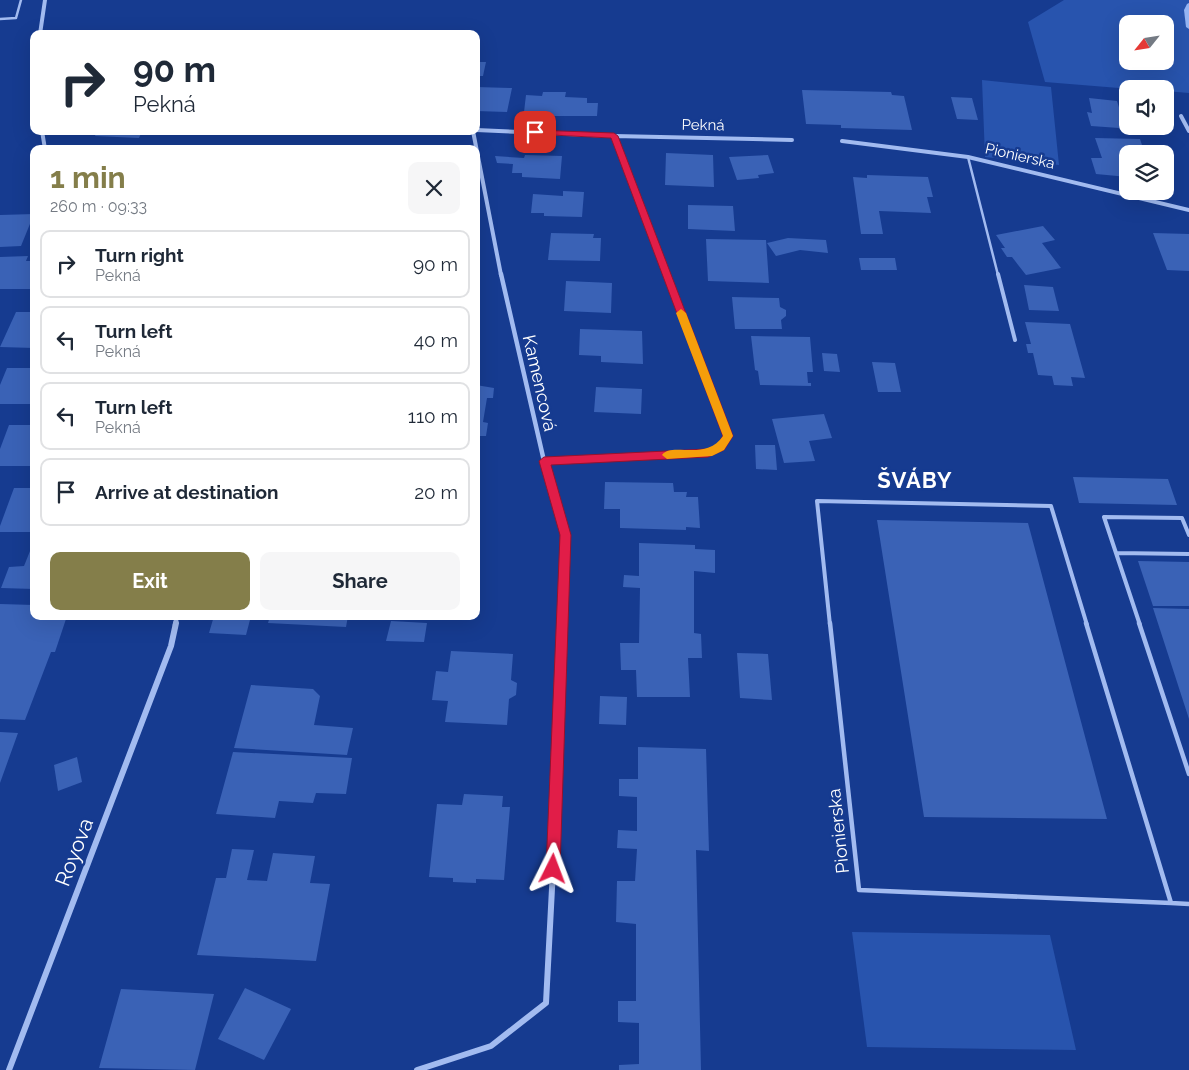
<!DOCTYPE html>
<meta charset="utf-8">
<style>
:root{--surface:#fff;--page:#f6f6f7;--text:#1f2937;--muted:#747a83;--line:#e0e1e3;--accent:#847e4a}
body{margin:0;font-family:Raleway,sans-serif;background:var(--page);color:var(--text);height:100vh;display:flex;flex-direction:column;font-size:19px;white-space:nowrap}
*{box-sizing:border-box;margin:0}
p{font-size:16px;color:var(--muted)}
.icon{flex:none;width:28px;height:28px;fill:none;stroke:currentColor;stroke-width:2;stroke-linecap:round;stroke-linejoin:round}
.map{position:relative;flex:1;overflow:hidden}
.drawer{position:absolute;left:30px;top:145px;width:450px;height:475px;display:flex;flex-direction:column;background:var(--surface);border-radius:10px;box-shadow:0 5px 20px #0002}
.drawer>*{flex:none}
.guide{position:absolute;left:30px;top:30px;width:450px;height:105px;border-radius:10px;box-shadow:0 5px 20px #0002;background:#fff;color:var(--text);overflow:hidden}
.needle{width:32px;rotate:240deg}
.tools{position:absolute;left:1119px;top:15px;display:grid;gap:10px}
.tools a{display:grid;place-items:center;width:55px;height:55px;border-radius:10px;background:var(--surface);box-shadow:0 5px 20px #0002;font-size:25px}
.pin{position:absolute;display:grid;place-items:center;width:42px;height:42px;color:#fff;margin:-21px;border-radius:10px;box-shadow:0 2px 8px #0006}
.me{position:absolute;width:55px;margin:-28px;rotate:3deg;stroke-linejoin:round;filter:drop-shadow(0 0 4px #0008)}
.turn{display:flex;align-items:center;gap:18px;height:105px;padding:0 20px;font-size:22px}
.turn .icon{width:65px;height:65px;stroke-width:2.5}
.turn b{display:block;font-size:35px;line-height:42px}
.round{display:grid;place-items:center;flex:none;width:52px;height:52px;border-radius:10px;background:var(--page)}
.summary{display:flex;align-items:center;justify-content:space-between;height:85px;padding:0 20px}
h1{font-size:30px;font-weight:700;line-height:38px;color:var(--accent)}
.button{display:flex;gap:10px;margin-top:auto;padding:10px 20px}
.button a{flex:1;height:58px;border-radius:10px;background:var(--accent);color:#fff;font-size:20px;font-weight:700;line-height:58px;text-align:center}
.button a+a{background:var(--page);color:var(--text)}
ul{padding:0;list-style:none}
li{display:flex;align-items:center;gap:15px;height:68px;margin:0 10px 8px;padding:0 10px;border:2px solid var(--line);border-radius:10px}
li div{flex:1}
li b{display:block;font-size:19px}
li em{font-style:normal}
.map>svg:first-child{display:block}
</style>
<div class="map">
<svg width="1189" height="1070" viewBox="0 0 1189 1070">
<rect width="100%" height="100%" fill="#163b90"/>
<!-- green -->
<path fill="#2854ae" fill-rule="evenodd" d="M1064 0H1189V93L1165 91V89H1131L1045 82 1028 22ZM1128 24H1165V61H1128Z
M982 80 1051 87 1059 165 985 157Z
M852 932 1050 935 1076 1050 867 1047Z"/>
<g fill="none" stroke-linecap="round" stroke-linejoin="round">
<!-- stream -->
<path fill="#94b4f3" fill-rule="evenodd" d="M1189 3V29L1186 27 1184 10 1187 4Z"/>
</g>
<!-- building -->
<path fill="#3a62b6" d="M476 62H486L483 76H476Z
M476 87 512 88 507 112 476 111Z
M802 90 891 92 892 95 904 96 912 130 841 128V125L806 124Z
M543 92H566L565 97 587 98V103H598L597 116H540L541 112H524L526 95 542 96Z
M951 97 972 98 978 120 957 119Z
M1089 98 1117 101 1122 117H1128V126H1132L1133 129 1091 126 1087 112 1092 113Z
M97 131H142L139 138 95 136Z
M1095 138 1140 139 1145 154H1128V177L1096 174 1091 158H1102Z
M666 153 713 155 714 187 665 185Z
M525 155 562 156 560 179 522 177V173H512L513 164 497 163 495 156 524 158Z
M768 155 774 173 758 175 759 178 737 180 729 157Z
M1165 158 1173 179H1167L1170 187H1165Z
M867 175 928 177 933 197H927L931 213 879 211 883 234H861L853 177 867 178Z
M563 191 584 192 582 217 544 216V213H531L533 194 563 196Z
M688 205 733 206 735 231 688 229Z
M34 214 21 246 0 247V215Z
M1043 226 1055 240 1042 243 1061 268 1026 275 1012 257H1007L1001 248H1005L996 235Z
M551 233 594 234 593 238H601L600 261 548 260Z
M1153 233 1189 234V271L1167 270Z
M788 238 826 240 828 253 800 250 776 256 767 243Z
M706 239 766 240 769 283 708 281Z
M28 256 26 261H34V289H0V257Z
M859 258H895L897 270H861Z
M566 281 612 283 611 313 564 311Z
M1024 285 1053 287 1059 311 1029 310Z
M732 297 779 298 780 307 786 310V316L781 320 782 329H735Z
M16 312H34V348L0 347Z
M1025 322 1070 324 1085 378 1071 377 1073 386 1054 385 1052 376 1038 375 1033 353H1028L1026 344H1031Z
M580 329 642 331 643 364 601 362V356L579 355Z
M751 336 810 337 813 372H807L808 383H811V386L760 385 758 371 755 370Z
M822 353 837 354 840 372 824 371Z
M872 362 895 363 901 392H878Z
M7 368H34V404H0V385Z
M476 385 494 388 493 398H487L483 422 488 423 486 436H476Z
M596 387 642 389 641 414 594 412Z
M824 414 832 438 809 441 815 461 784 463 772 419Z
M34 418V466H0V449L9 425H31Z
M755 445H775L777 470 756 469Z
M1073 477 1168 479 1177 505 1079 503Z
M605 482 673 483 674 492H687L686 497H698L700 528 686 527V530L620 528V509H604Z
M14 488H34V532H0V526Z
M877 520 1028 523 1107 819 924 817Z
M639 543 695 545V549L715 550V573L694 571V633L701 634 702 658H688L690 697H637L636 670H621L620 643H639L640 588 623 587 624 575 639 576Z
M30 551H34V589L1 588 9 567 24 566Z
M1138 561 1189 562V606H1153Z
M0 604 34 605V616H67L55 652H51L25 720 0 719Z
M1153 608 1189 609V719Z
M214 616H251L246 635 209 633Z
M270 616H348L346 627 268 623Z
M391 621 427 623 424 642 386 641Z
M451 651 513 654 511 680 517 683 516 695 509 699 507 725 445 722 448 701 432 700 436 671 448 672Z
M737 653 768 654 772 700 740 698Z
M251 685 313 689 320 696 314 725 353 728 347 755 234 748Z
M600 696 627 697 626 725 599 724Z
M0 732 18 733 0 783Z
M638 747 706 749 709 851 696 850 701 1070H619V1065L639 1064V1023L618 1022V1001H636V924L616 922 617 881H635L637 849 617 848 618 830 637 831V797L619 796V779H638Z
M233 752 352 758 346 794 316 793 313 803 279 801 275 818 216 814Z
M77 757 82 782 58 791 54 765Z
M464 794 503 796 502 807H510L504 880 476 879V883L453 882V878L429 877 437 804 462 805Z
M232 849 254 850 247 880 267 881 273 853 315 856 310 883 330 884 316 961 197 955 216 878H226Z
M245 988 291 1009 264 1060 218 1039Z
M121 989 214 994 195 1070 99 1068Z"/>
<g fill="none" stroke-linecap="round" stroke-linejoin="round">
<!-- lane-far2 -->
<path stroke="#a2bbf0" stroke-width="2.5" d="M0 19 16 18 21 0
M968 157 998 275"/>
<!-- lane-far1 -->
<path stroke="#a2bbf0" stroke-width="4" d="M998 274 1015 340
M1116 553 1189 554
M830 625 817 501 1051 506 1087 625
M1140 625 1104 517 1182 518 1189 535"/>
<!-- lane -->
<path stroke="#a2bbf0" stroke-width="4.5" d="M830 623 859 890 1171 903
M1086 623 1171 903
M1139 623 1189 774
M1171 903 1189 904"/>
<!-- street-far2 -->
<path stroke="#a2bbf0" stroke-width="4" d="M40 34 45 0
M1181 116 1189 131
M476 130 614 136 792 140
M42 131 45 149
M473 131 501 275
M614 136 667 275
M842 141 968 157 1189 210"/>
<!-- street-far1 -->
<path stroke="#a2bbf0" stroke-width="4.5" d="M501 274 544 461 565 535 562 625
M544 461 708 453 720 448 728 436 666 274
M175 625 177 616"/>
<!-- street -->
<path stroke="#a2bbf0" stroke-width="6" d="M9 1070 171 646 176 623
M417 1070 491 1046 546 1003 555 831 562 623"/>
</g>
<!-- route -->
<path fill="#e11d48" stroke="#92132f" d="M535 130 614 133 618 136 733 436 724 450 708 457 551 465 571 535 560 869 558 874 553 876 548 874 546 869 560 535 539 461 544 457 707 449 717 445 723 436 611 138 532 134 531 132Z"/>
<!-- slow -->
<path fill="#f59e0b" d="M681 309 686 313 733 436 724 450 712 456 667 459 662 455C671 441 706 462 723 436L676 313Z"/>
<g text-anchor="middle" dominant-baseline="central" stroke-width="5" stroke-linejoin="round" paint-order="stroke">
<!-- far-street labels -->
<g font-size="15" fill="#fff" stroke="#163b90">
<text transform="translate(703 125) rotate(1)">Pekná</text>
<text transform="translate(1020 156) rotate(13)">Pionierska</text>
</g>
<!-- street labels -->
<g font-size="18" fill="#fff" stroke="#163b90">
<text transform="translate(540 383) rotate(77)">Kamencová</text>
<text transform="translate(838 831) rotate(-96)">Pionierska</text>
</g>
<!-- near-street labels -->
<g font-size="21" fill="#fff" stroke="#163b90">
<text transform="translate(74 852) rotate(-69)">Royova</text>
</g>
<!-- district labels -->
<g font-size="22" font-weight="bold" letter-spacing="1" fill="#fff" stroke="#163b90">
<text x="915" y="480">ŠVÁBY</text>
</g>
</g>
</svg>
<div class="tools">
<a><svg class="needle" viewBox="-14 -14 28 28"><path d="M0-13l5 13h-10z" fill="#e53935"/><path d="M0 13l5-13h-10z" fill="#747a83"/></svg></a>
<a><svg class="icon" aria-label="sound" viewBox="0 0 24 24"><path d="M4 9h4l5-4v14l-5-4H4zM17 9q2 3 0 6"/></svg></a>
<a><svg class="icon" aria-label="layers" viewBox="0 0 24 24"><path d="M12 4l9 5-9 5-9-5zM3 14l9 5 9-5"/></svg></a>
</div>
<div class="pin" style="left:535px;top:132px;background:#d93025"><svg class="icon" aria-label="arrive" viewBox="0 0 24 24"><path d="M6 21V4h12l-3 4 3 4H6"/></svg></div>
<svg class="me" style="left:553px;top:869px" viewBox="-20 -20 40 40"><path d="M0-17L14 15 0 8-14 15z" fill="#e11d48" stroke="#fff" stroke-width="4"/></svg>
<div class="guide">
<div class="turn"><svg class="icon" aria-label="right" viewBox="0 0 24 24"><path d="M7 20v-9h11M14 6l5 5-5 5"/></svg><div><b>90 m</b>Pekná</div></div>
</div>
<section class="drawer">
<div class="summary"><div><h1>1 min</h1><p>260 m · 09:33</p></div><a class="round"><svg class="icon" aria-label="close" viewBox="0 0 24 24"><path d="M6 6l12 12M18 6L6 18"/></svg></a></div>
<ul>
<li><svg class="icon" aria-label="right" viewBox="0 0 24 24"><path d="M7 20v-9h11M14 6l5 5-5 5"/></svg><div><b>Turn right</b><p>Pekná</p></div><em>90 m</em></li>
<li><svg class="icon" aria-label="left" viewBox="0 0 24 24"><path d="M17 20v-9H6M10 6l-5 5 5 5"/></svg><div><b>Turn left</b><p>Pekná</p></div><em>40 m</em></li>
<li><svg class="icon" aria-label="left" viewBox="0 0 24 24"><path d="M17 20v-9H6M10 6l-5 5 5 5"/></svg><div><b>Turn left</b><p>Pekná</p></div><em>110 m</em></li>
<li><svg class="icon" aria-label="arrive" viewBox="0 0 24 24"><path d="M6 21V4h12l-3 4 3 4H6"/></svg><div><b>Arrive at destination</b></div><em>20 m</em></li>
</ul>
<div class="button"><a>Exit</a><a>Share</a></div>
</section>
</div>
